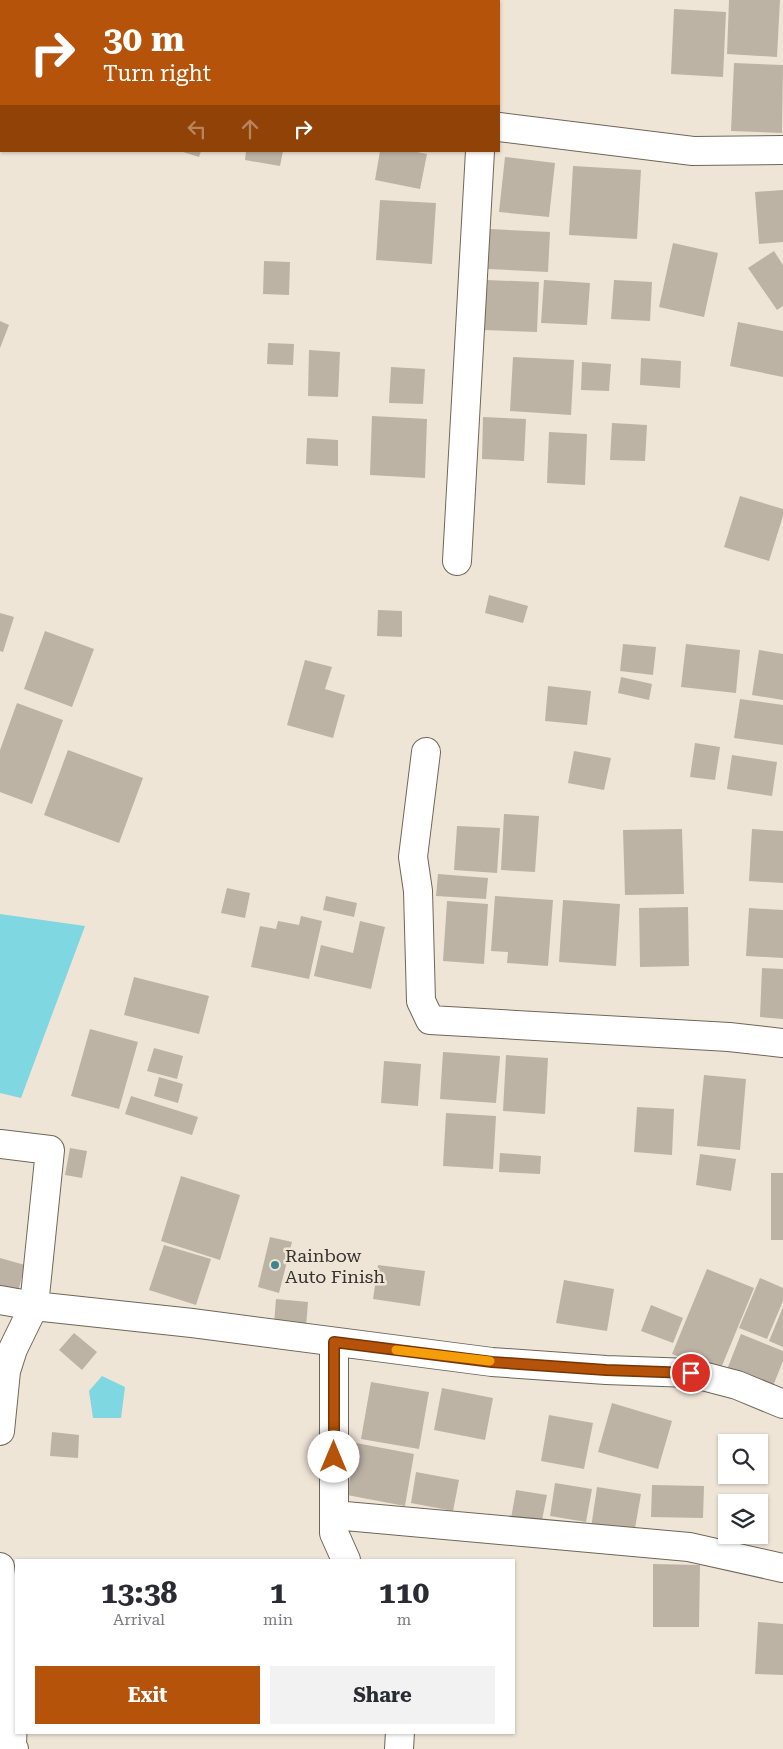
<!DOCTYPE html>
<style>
:root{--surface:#fff;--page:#f2f2f3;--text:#2b2b33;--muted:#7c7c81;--accent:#b45309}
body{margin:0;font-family:"Roboto Serif",serif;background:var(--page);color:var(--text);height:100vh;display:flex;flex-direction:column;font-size:19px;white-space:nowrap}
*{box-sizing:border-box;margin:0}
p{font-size:16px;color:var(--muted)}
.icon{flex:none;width:28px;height:28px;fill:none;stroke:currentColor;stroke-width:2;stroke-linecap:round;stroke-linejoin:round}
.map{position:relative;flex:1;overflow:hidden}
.side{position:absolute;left:15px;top:1559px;width:500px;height:175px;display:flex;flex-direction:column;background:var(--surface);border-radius:0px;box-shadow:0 1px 4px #0004}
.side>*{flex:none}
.guide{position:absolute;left:0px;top:0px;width:500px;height:152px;box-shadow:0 1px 4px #0004;background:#b45309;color:#fff;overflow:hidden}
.buttons{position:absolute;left:718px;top:1434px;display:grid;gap:10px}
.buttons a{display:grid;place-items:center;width:50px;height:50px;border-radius:0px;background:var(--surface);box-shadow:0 1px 4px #0004;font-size:25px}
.pin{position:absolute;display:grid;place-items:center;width:42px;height:42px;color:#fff;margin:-21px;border:2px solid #fff;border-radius:50%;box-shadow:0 1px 5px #0007}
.me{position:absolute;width:55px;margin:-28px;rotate:0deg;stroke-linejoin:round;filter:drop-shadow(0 0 4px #0008)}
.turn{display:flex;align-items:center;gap:18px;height:105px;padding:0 20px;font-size:22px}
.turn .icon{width:65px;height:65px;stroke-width:2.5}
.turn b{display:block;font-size:35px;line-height:42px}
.lanes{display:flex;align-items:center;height:48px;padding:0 20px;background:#0003;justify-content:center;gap:25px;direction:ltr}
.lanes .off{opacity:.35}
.eta{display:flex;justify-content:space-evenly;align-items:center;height:85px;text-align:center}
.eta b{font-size:30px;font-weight:700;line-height:35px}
.action{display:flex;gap:10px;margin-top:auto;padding:10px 20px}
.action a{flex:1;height:58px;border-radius:0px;background:var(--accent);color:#fff;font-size:20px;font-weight:700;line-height:58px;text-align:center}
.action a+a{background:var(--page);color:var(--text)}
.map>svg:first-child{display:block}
</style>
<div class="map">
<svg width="783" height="1749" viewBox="0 0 783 1749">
<rect width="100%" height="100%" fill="#efe5d7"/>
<!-- water -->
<path fill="#7fd7e2" d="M0 914 85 926 21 1098 0 1093Z
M102 1376 125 1387 121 1418H93L89 1391Z"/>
<!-- building -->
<path fill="#bcb3a5" d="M729 0H780L777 57 727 54Z
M674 9 726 12 723 77 671 74Z
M734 63 783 65 782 133 731 131Z
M180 151H201L199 157Z
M246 151H283L280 166 245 160Z
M380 151H412L427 154 420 189 375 180Z
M505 157 555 163 549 217 499 212Z
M573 166 641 170 637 239 569 235Z
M783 190V242L759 244 755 192Z
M380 200 436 203 432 264 376 260Z
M490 229 550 232 548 272 488 269Z
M673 243 718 253 704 317 659 307Z
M774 251 783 265V306L777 310 748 268Z
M264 261 290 262 289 295 263 294Z
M486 280 539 282 537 332 484 330Z
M544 280 590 283 587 325 541 323Z
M614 280 652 282 650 321 611 319Z
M0 321 9 325 0 348Z
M738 322 783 331V377L730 366Z
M268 343 294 344 293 365 267 364Z
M309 350 340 352 338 397 308 396Z
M513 357 574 360 571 415 510 411Z
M641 358 681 361 680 388 640 385Z
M582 362 611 364 609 391 581 390Z
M391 367 425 369 423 404 389 403Z
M372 416 427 419 425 478 370 475Z
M483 417 526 419 524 461 482 459Z
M612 423 647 425 645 461 610 460Z
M549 432 587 434 585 485 547 483Z
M307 438 338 440V466L306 464Z
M740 496 783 509V516L769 561 724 547Z
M489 595 528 606 523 623 485 613Z
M378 610 402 611V637L377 636Z
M0 613 14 617 3 652 0 651Z
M45 631 94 649 72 707 24 689Z
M623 644 656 647 653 675 620 671Z
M686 644 740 650 736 693 681 687Z
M759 650 783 654V700L752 695Z
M305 660 332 667 325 689 345 695 333 738 287 725Z
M621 677 652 684 649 700 618 693Z
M548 686 591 691 587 725 545 721Z
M740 699 783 705V745L734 738Z
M17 703 63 720 32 804 0 792V750Z
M695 743 720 747 715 780 690 777Z
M68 750 143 778 119 843 44 815Z
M574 751 611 758 604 790 568 783Z
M732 755 777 762 772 796 727 789Z
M504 814 539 816 535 872 501 870Z
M457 826 500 828 497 873 454 870Z
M682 829 684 894 625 895 623 830Z
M752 829 783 831V883L749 881Z
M438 874 488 878 486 899 436 896Z
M227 888 250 893 245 918 221 913Z
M326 896 357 903 354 917 323 910Z
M495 896 553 900 548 966 507 963 508 952 491 951Z
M563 900 620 904 616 966 559 962Z
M447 901 488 904 484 964 443 961Z
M688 907 689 966 640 967 639 908Z
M749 908 783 910V958L746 956Z
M301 916 322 921 309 979 251 967 260 926 276 929 278 921 299 925Z
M360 921 385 927 371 989 314 976 321 945 353 953Z
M762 968 783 969V1019L760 1017Z
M134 977 209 996 199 1034 124 1015Z
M90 1029 138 1042 119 1109 71 1096Z
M154 1048 183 1056 177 1079 147 1071Z
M443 1052 500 1056 496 1103 440 1099Z
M506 1055 548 1058 545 1114 503 1111Z
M384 1061 421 1064 418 1106 381 1103Z
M704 1075 746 1079 740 1150 697 1146Z
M159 1077 183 1084 178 1103 154 1096Z
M131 1096 198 1117 192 1135 125 1114Z
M637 1107 674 1109 672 1155 634 1152Z
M446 1113 496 1116 493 1169 443 1166Z
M70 1148 87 1151 82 1178 65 1175Z
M500 1153 541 1156 540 1174 499 1172Z
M700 1154 736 1159 731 1191 696 1185Z
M771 1173H783V1240H771Z
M181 1176 240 1195 220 1260 161 1241Z
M270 1237 292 1242 279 1293 258 1287Z
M164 1245 211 1259 196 1305 149 1290Z
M0 1258 25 1265 18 1292 0 1287Z
M378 1265 425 1271 420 1306 373 1299Z
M707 1269 754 1288 719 1373 672 1354Z
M760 1278 783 1288V1301L767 1339 739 1328Z
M564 1280 614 1289 607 1331 556 1323Z
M276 1299 308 1302 306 1327 274 1324Z
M651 1305 683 1318 673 1343 641 1331Z
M783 1307V1347L769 1341Z
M74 1333 97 1352 82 1370 59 1350Z
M741 1334 783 1351V1361L769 1396 724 1377Z
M371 1382 429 1392 419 1449 361 1439Z
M442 1388 493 1398 485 1440 434 1430Z
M612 1403 672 1421 658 1469 598 1452Z
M549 1415 593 1423 584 1469 541 1461Z
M52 1432 79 1435 78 1458 50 1456Z
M356 1443 414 1454 405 1506 347 1495Z
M416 1472 459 1480 453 1511 411 1503Z
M555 1483 592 1489 586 1522 550 1516Z
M652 1485 704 1486 703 1518 651 1517Z
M597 1487 641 1494 634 1534 591 1528Z
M516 1490 547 1495 540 1530 510 1524Z
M653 1564 700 1565 699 1627H653Z
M758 1622 783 1624V1675L755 1674Z"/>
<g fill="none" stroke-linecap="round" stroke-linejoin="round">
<defs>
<path id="minor" d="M499 127 693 151 783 150
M0 137 1 136
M457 561 480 151
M426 752 413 857 418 891 421 1001 430 1020 729 1037 783 1043
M0 1144 50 1150 34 1306 0 1300
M334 1342V1533L346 1560
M0 1431 6 1371 13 1349 34 1306 192 1323 492 1362 606 1370 691 1373 737 1385 783 1404
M334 1515 689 1547 783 1568
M0 1567 14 1686 12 1746 14 1749
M399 1749 400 1732"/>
</defs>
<!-- minor casing -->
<use href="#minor" stroke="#6f665a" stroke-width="30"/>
<!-- minor -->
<use href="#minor" stroke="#fff" stroke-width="28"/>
</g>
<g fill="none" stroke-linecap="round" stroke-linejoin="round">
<defs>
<path id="route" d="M334 1457V1342L492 1362 606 1370 691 1373"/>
</defs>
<!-- route casing -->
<use href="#route" stroke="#753606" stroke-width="12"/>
<!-- route -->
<use href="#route" stroke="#b45309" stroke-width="9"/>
<!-- slow -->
<path stroke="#f59e0b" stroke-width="9" d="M396 1350 490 1361"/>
</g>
<!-- markers -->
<circle fill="#3e868e" stroke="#efe5d7" stroke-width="2" cx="275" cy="1265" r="5"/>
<g text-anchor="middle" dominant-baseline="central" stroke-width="5" stroke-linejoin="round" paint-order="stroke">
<!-- poi labels -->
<g font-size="18" fill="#37332e" stroke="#efe5d7" text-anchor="start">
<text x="285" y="1255">Rainbow<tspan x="285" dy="21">Auto Finish</tspan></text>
</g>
</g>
</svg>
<div class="buttons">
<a><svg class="icon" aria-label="search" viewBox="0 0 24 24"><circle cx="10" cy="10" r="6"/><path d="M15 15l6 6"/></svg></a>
<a><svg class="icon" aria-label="layers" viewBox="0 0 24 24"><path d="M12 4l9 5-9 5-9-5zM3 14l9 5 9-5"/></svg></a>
</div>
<div class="pin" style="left:691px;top:1373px;background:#d93025"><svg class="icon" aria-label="arrive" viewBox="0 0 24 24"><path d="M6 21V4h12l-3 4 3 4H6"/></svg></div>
<svg class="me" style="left:334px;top:1457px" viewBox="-20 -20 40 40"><circle r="19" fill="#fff"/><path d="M0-13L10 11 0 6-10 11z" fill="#b45309"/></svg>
<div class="guide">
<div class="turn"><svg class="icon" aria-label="right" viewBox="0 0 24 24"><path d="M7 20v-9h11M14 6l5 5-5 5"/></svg><div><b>30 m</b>Turn right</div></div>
<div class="lanes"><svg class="icon off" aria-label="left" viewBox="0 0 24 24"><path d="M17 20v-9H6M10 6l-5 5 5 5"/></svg><svg class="icon off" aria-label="ahead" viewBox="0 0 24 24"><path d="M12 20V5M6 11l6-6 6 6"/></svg><svg class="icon" aria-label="right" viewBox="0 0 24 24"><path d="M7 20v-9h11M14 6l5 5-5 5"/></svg></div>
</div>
<section class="side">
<div class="eta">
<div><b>13:38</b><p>Arrival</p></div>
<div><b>1</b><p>min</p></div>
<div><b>110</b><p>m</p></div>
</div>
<div class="action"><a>Exit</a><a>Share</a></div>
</section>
</div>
